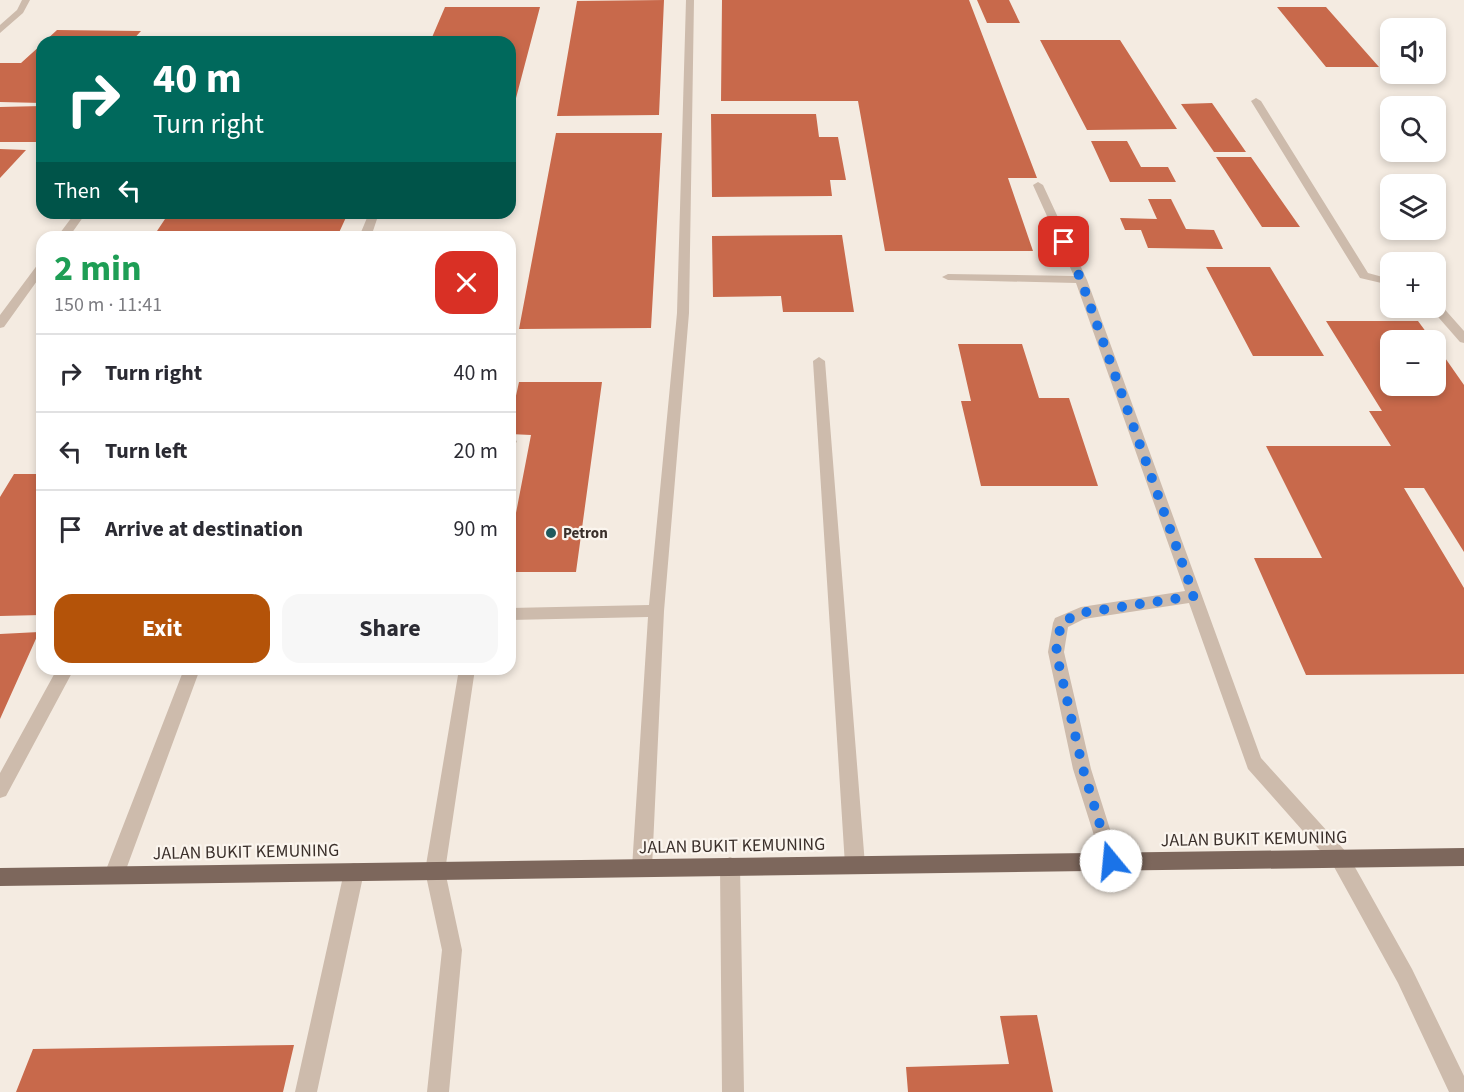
<!DOCTYPE html>
<meta charset="utf-8">
<style>
:root{--surface:#fff;--page:#f7f7f7;--text:#2b2b33;--muted:#7c7c81;--line:#e1e1e2;--accent:#b45309}
body{margin:0;font-family:"Source Sans 3",sans-serif;background:var(--page);color:var(--text);height:100vh;display:flex;flex-direction:column;font-size:22px;white-space:nowrap}
*{box-sizing:border-box;margin:0}
p{font-size:20px;color:var(--muted)}
.icon{flex:none;width:33px;height:33px;fill:none;stroke:currentColor;stroke-width:2;stroke-linecap:round;stroke-linejoin:round}
.map{position:relative;flex:1;overflow:hidden}
.panel{position:absolute;left:36px;top:231px;width:480px;height:444px;display:flex;flex-direction:column;background:var(--surface);border-radius:18px;box-shadow:0 3px 9px #0003}
.panel>*{flex:none}
.banner{position:absolute;left:36px;top:36px;width:480px;height:183px;border-radius:18px;box-shadow:0 3px 9px #0003;background:#00695c;color:#fff;overflow:hidden}
.fabs{position:absolute;left:1380px;top:18px;display:grid;gap:12px}
.fabs a{display:grid;place-items:center;width:66px;height:66px;border-radius:12px;background:var(--surface);box-shadow:0 3px 9px #0003;font-size:30px}
.pin{position:absolute;display:grid;place-items:center;width:51px;height:51px;color:#fff;margin:-26px;border-radius:12px;box-shadow:0 3px 9px #0006}
.me{position:absolute;width:66px;margin:-33px;rotate:343deg;stroke-linejoin:round;filter:drop-shadow(0 0 4px #0008)}
.turn{display:flex;align-items:center;gap:21px;height:126px;padding:0 18px;font-size:27px}
.turn .icon{width:78px;height:78px;stroke-width:2.5}
.turn b{display:block;font-size:42px;line-height:51px}
.then{display:flex;align-items:center;height:57px;padding:0 18px;background:#0003;gap:12px;font-size:22px}
.round{display:grid;place-items:center;flex:none;width:63px;height:63px;border-radius:18px;background:var(--page)}
.overview{display:flex;align-items:center;justify-content:space-between;height:102px;padding:0 18px}
h1{font-size:36px;font-weight:700;line-height:45px;color:#1e9e55}
.cta{display:flex;gap:12px;margin-top:auto;padding:12px 18px}
.cta a{flex:1;height:69px;border-radius:18px;background:var(--accent);color:#fff;font-size:24px;font-weight:700;line-height:69px;text-align:center}
.cta a+a{background:var(--page);color:var(--text)}
ul{padding:0;list-style:none}
li{display:flex;align-items:center;gap:18px;height:78px;padding:0 18px;border-top:2px solid var(--line)}
li div{flex:1}
li b{display:block;font-size:22px}
li em{font-style:normal}
.map>svg:first-child{display:block}
</style>
<div class="map">
<svg width="1464" height="1092" viewBox="0 0 1464 1092">
<rect width="100%" height="100%" fill="#f4ebe1"/>
<!-- building -->
<path fill="#c8694b" d="M664 0 659 115 557 116 577 1Z
M722 0H969L1037 178H1008L1033 251H885L858 101H721Z
M977 0H1009L1020 23H987Z
M445 7H540L511 117 510 42H430Z
M1277 7H1326L1379 67H1326Z
M57 30 141 31 131 42H44Z
M1040 40H1120L1177 129 1087 130Z
M42 44V103L0 102V63H21Z
M1212 103 1246 152H1214L1181 104Z
M42 106V138L39 142H0V107Z
M711 114H816L819 137H838L846 180H830L832 196 712 197Z
M556 133H662L651 328 519 329Z
M1091 141H1127L1141 167H1168L1176 182H1110Z
M0 149 26 150 0 178Z
M1216 157H1251L1300 227H1262Z
M1148 199H1171L1186 229 1214 230 1223 249 1148 248 1141 230H1125L1120 218 1157 219Z
M169 213H348L337 237H153Z
M842 235 854 312H783L781 296 713 297 712 236Z
M1206 267H1270L1324 356H1253Z
M1326 321H1418L1432 340H1390V386H1436V345L1464 385V552L1424 488H1404L1464 588V674L1306 675 1254 558H1322L1266 446H1391L1369 411H1382Z
M958 344H1022L1039 398H1069L1098 486H981L961 401H971Z
M519 382H602L576 572H510V544L531 435 510 434V423Z
M14 474H42V615L0 616V497Z
M39 632 0 719V634Z
M1037 1015 1053 1092H908L906 1067 1009 1064 1000 1016Z
M294 1045 283 1092H16L33 1049Z"/>
<g fill="none" stroke-linecap="round" stroke-linejoin="round">
<!-- minor -->
<path fill="#cdbbac" fill-rule="evenodd" d="M22 0H30L23 13 0 33V25L17 10Z
M686 0H694L689 313 664 611 652 868 649 874 642 877 635 874 632 868 648 617 510 620V608L649 605 677 313Z
M1256 98 1261 101 1368 273 1390 279V285L1360 278 1251 101Z
M1038 182 1043 185 1087 280 1261 758 1347 853 1412 969 1464 1076V1092H1449L1398 983 1333 865 1248 769 1189 603 1084 619 1068 627 1064 652 1091 769 1120 861 1118 867 1111 870 1104 867 1073 769 1048 652 1053 623 1055 618 1081 607 1185 591 1076 283 948 280 942 277 948 274 1074 276 1033 185Z
M75 213H86L69 237H57Z
M369 213H379L371 237H359Z
M42 263V274L4 327 0 328V315L38 264Z
M1436 303 1440 304 1464 331V343L1460 342 1432 310 1430 308H1436Z
M819 357 825 361 865 865 862 871 855 874 848 871 845 865 813 361Z
M510 436 515 438 517 442 510 447Z
M57 669H74L6 796 0 798V773Z
M184 669H200L124 875 121 882 114 884 107 882 104 875Z
M459 669H475L445 871 462 950 449 1092H427L442 950 425 871Z
M730 857 737 860 740 866 744 1092H722L720 866 723 860Z
M354 863 361 865 364 872 317 1092H295L344 872 347 865Z"/>
<!-- major -->
<path fill="#7d675c" fill-rule="evenodd" d="M1464 848V866L0 886V868Z"/>
</g>
<g fill="none" stroke-linecap="round" stroke-linejoin="round">
<!-- route -->
<path stroke="#1a73e8" stroke-width="10" stroke-dasharray="0 18" d="M1064 242 1081 280 1194 596 1080 613 1061 623 1056 652 1083 769 1111 861"/>
</g>
<!-- markers -->
<circle fill="#1f5a5e" stroke="#fbf5ee" stroke-width="2" cx="551" cy="533" r="6"/>
<g text-anchor="middle" dominant-baseline="central" stroke-width="4.5" stroke-linejoin="round" paint-order="stroke">
<!-- poi labels -->
<g font-size="15" font-weight="bold" fill="#3b302b" stroke="#fbf5ee" text-anchor="start">
<text x="563" y="533">Petron</text>
</g>
<!-- near-street labels -->
<g font-size="18" fill="#3b302b" stroke="#fbf5ee">
<text transform="translate(1254 839) rotate(-1)">JALAN BUKIT KEMUNING</text>
<text transform="translate(732 846) rotate(-1)">JALAN BUKIT KEMUNING</text>
<text transform="translate(246 852) rotate(-1)">JALAN BUKIT KEMUNING</text>
</g>
</g>
</svg>
<div class="fabs">
<a><svg class="icon" aria-label="sound" viewBox="0 0 24 24"><path d="M4 9h4l5-4v14l-5-4H4zM17 9q2 3 0 6"/></svg></a>
<a><svg class="icon" aria-label="search" viewBox="0 0 24 24"><circle cx="10" cy="10" r="6"/><path d="M15 15l6 6"/></svg></a>
<a><svg class="icon" aria-label="layers" viewBox="0 0 24 24"><path d="M12 4l9 5-9 5-9-5zM3 14l9 5 9-5"/></svg></a>
<a>+</a>
<a>−</a>
</div>
<div class="pin" style="left:1064px;top:242px;background:#d93025"><svg class="icon" aria-label="arrive" viewBox="0 0 24 24"><path d="M6 21V4h12l-3 4 3 4H6"/></svg></div>
<svg class="me" style="left:1111px;top:861px" viewBox="-20 -20 40 40"><circle r="19" fill="#fff"/><path d="M0-13L10 11 0 6-10 11z" fill="#1a73e8"/></svg>
<div class="banner">
<div class="turn"><svg class="icon" aria-label="right" viewBox="0 0 24 24"><path d="M7 20v-9h11M14 6l5 5-5 5"/></svg><div><b>40 m</b>Turn right</div></div>
<div class="then">Then<svg class="icon" aria-label="left" viewBox="0 0 24 24"><path d="M17 20v-9H6M10 6l-5 5 5 5"/></svg></div>
</div>
<section class="panel">
<div class="overview"><div><h1>2 min</h1><p>150 m · 11:41</p></div><a class="round" style="background:#d93025;color:#fff"><svg class="icon" aria-label="close" viewBox="0 0 24 24"><path d="M6 6l12 12M18 6L6 18"/></svg></a></div>
<ul>
<li><svg class="icon" aria-label="right" viewBox="0 0 24 24"><path d="M7 20v-9h11M14 6l5 5-5 5"/></svg><div><b>Turn right</b></div><em>40 m</em></li>
<li><svg class="icon" aria-label="left" viewBox="0 0 24 24"><path d="M17 20v-9H6M10 6l-5 5 5 5"/></svg><div><b>Turn left</b></div><em>20 m</em></li>
<li><svg class="icon" aria-label="arrive" viewBox="0 0 24 24"><path d="M6 21V4h12l-3 4 3 4H6"/></svg><div><b>Arrive at destination</b></div><em>90 m</em></li>
</ul>
<div class="cta"><a>Exit</a><a>Share</a></div>
</section>
</div>
